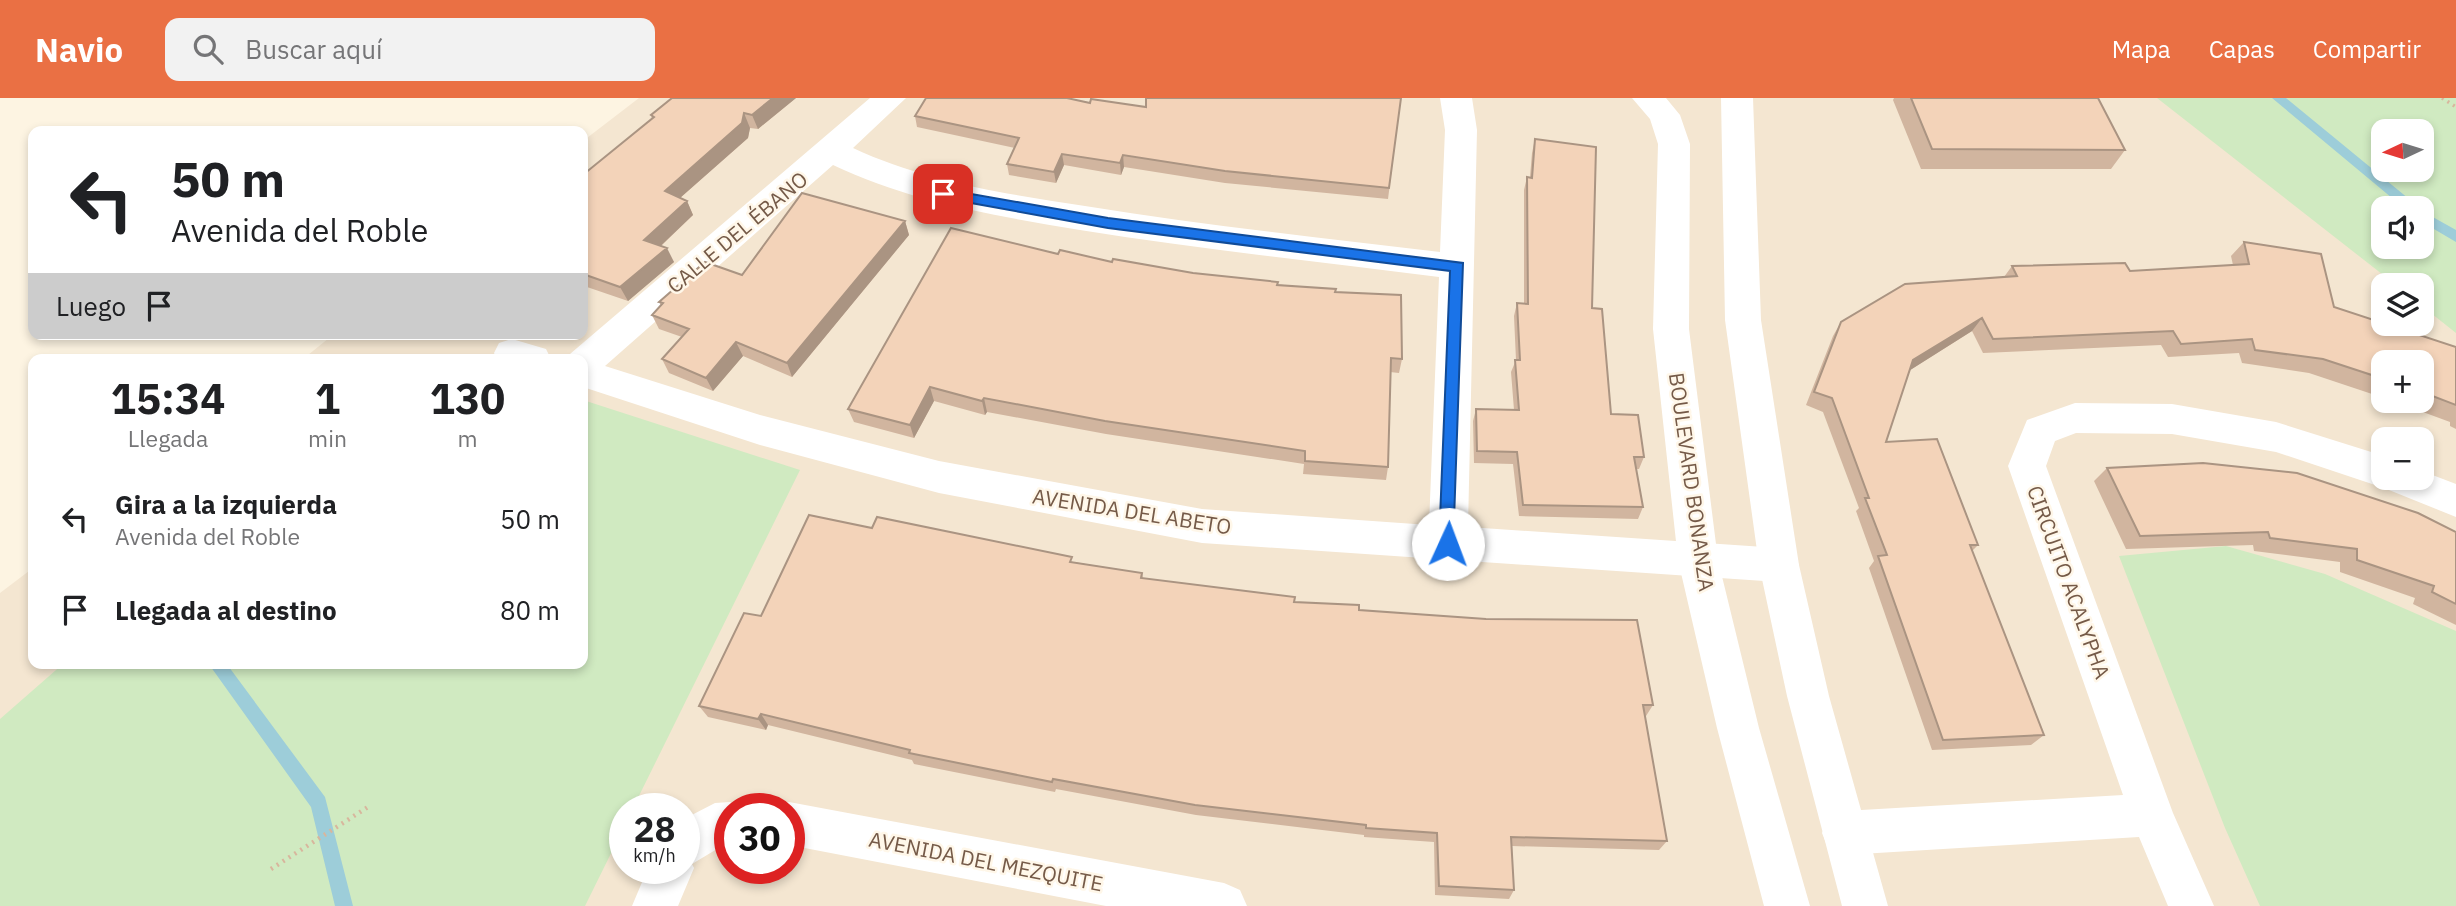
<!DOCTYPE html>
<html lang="es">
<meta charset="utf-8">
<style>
:root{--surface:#fff;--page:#f2f2f2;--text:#202124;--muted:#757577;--accent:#ea7044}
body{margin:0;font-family:"IBM Plex Sans",sans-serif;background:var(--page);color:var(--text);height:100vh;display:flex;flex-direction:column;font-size:26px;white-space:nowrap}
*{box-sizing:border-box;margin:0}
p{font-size:23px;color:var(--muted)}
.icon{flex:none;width:38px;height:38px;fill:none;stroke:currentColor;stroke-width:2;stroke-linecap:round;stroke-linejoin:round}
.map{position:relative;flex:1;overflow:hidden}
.panel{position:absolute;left:28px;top:256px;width:560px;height:315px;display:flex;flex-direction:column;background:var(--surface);border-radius:14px;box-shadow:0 4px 10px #0003}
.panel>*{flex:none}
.hud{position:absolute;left:28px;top:28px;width:560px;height:214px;border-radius:14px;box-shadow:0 4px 10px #0003;background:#fff;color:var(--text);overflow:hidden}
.needle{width:46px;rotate:266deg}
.fabs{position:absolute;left:2371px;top:21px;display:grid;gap:14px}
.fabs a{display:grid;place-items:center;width:63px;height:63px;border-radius:14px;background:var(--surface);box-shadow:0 4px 10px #0003;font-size:35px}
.speed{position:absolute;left:609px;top:695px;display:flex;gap:14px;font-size:35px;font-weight:700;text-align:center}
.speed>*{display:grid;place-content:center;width:91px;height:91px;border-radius:50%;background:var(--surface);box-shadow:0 4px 10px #0003;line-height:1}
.speed small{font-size:18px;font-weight:400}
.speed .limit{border:10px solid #d22;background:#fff;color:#111}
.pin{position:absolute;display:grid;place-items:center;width:60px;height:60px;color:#fff;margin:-30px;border-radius:14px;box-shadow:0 4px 10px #0006}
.me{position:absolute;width:77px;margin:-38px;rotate:2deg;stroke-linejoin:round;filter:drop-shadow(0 0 5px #0008)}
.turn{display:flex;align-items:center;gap:24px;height:147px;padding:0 28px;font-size:32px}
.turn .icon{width:91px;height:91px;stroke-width:2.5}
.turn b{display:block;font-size:49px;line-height:60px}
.then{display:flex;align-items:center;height:66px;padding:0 28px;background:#0003;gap:14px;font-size:26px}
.eta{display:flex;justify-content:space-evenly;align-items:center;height:119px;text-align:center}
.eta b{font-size:42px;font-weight:700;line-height:49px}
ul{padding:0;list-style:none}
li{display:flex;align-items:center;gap:21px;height:91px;padding:0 28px}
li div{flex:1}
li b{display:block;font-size:26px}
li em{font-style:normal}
header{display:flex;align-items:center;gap:42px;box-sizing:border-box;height:98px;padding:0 35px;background:var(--accent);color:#fff}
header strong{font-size:33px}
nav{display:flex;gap:38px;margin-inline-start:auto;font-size:24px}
.search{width:490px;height:63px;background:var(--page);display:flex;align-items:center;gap:18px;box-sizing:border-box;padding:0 24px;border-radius:14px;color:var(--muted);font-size:26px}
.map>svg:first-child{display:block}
</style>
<header>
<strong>Navio</strong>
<div class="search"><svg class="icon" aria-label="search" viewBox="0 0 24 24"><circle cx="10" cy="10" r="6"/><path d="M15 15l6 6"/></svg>Buscar aquí</div>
<nav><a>Mapa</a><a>Capas</a><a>Compartir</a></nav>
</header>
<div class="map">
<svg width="2456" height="808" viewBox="0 0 2456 808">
<rect width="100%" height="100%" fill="#fdf4e2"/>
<!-- residential -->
<path fill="#f4e6d1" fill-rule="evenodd" d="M639 0H2206L2416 187H2384V226H2422V193L2456 223V808H0V495L33 470V565H583V261H303L334 236H583V43ZM2384 264H2422V303H2384ZM2384 341H2422V380H2384ZM625 710H684V770H625ZM730 710H789V770H730Z"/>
<!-- green -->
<path fill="#d0eac1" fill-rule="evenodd" d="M2157 0H2456V235L2422 208V187H2396ZM2384 33H2422V72H2384ZM2384 110H2422V149H2384Z
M583 302 800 372 633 710H625V727L585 808H0V621L64 565H583Z
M2226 448 2325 476 2456 533V808H2260L2225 730 2119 458Z"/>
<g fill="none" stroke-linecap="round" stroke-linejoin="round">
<!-- stream -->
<path fill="#9dcdd9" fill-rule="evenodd" d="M2272 0H2286L2420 110H2404Z
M2422 113 2456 132V144L2422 124Z
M208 565H226L325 699 353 808H335L311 709Z"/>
<!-- path-far1 -->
<path stroke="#d8b69d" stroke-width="3.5" stroke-dasharray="2 4.5" stroke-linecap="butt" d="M2442 0 2456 9"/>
<!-- path -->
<path stroke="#d8b69d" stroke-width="4.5" stroke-dasharray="2 5" stroke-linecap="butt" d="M271 771 368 709"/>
<!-- street -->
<path fill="#fff" fill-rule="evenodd" d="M870 0H906L853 50C926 84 1006 96 1085 108 1203 127 1322 140 1440 154L1445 32 1440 0H1472L1477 32 1468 429 1779 450 1793 455 1799 467 1793 479 1779 484 1202 445 939 395 760 347 583 289V261H568L570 256ZM833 67C910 104 997 118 1080 132 1199 151 1319 164 1439 179L1429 427 1202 411 939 363 760 317 605 268Z
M512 241 546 251 551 261H497L494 255 499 245Z
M2075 305 2172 306 2276 324 2384 358V380H2422V373L2456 386V419L2384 390 2276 354 2172 336 2076 335 2055 343 2046 368 2173 715 2214 808H2168L2139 739 1844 757 1828 750 1822 735 1828 720 1844 713 2123 697 2008 368 2027 322Z
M730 704 745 710H730V748H722L692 766 694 770 678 808H632L648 770H684V721L715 705Z
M789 704 1224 785 1240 792 1247 808H1106L789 747V710H773Z"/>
<!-- secondary -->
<path fill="#fff" fill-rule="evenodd" d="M1632 0H1666L1680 17 1690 46 1689 231 1718 462 1759 630 1810 808H1764L1717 630 1678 462 1653 231 1658 46 1650 21Z
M1721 0H1753L1761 222 1799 467 1829 598 1888 808H1842L1787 598 1759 467 1725 222Z"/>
</g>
<!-- wall -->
<path fill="#d1b59f" d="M796 0 758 31 750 30 748 40 680 100 687 103 693 117 661 148 674 164 628 203 587 189 583 194V75L584 76 652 21 651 17Z
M1401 0 1388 101 1225 85 1124 69 1121 77 1064 67 1056 85 1009 77 1007 66 1015 50 917 29 915 18 1090 5 1146 9Z
M1894 0H2098L2125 52 2111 71H1921L1893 2Z
M1535 41 1592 210 1611 316 1644 359 1639 371H1636L1643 409 1638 421 1519 418 1513 366 1474 365 1473 323 1476 311 1514 312 1511 274 1516 262 1514 218 1517 205 1524 206V92L1527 79H1530L1532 55Z
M905 123 909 137 792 279 743 258 713 293 669 275 662 261 682 239 659 231 652 217 661 207 659 204Z
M2244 144 2334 209 2456 249V331L2450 328V324L2393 303H2422V264H2384V300L2309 275 2242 265 2239 255 2168 259 2161 247 1983 255 1972 233 1910 272 1886 344 1978 447 1972 453 2044 637 2031 647 1932 652 1869 470 1874 463 1856 413 1859 410 1823 314 1806 307 1833 238 1841 224 2004 179 2012 168 2130 173 2233 167 2231 158Z
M1112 164 1335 194 1402 261 1399 275 1390 274 1388 369 1386 382 1303 376 1304 366 1106 336 987 314 985 317 934 303 914 340 854 324 848 311Z
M2107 370 2456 434V527L2413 506 2415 500 2340 474V464L2254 453 2253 447 2126 451 2094 383Z
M872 430 1073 464 1142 475 1143 480 1294 504 1359 512 1653 607 1646 618H1645L1667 743 1659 752 1512 748 1514 792 1509 801 1435 797 1434 744 1364 739V737L1196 717 1056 691 1055 694 914 666 912 662 768 627 766 632 708 619 699 608 761 518Z"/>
<!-- shaded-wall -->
<path fill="#aa9482" d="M773 0H796L758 31 752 17Z
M744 15 750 30 748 40 672 107 665 93Z
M1062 56 1064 67 1056 85 1054 74Z
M1123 57 1124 69 1121 77 1120 65Z
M687 103 693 117 652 156 644 142Z
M905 123 909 137 792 279 787 265Z
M667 150 674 164 628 203 620 189Z
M583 181 587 189 583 194Z
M1982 220 1972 233 1904 276 1913 262Z
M736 244 743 258 713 293 706 280Z
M930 289 934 303 914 340 910 327Z
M984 300 987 314 985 317 982 303Z
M761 616 768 627 766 632 758 621Z"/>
<!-- building -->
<path fill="#f3d3b9" stroke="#aa9482" stroke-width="2" d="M672 0H773L752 17 744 15 742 25 665 93 687 103 644 142 667 150 620 189 583 176V75L584 76 654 19 651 17Z
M926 0H1067L1090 5 1091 1 1146 9V0H1401L1389 90 1225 73 1123 57 1120 65 1062 56 1054 74 1007 66 1019 40 915 18Z
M1911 0H2098L2125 52 1932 51Z
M1535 41 1596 49 1592 210 1602 211 1611 316 1638 317 1644 359H1634L1643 409 1523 407 1517 354 1477 353 1476 311 1519 312 1515 262H1520L1517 205 1528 206 1527 79 1532 80Z
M802 95 905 123 787 265 736 244 706 280 662 261 689 231 652 217 663 205 659 204 705 164 742 177Z
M951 130 1058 156 1060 152 1112 164 1113 161 1193 175 1278 184 1277 187 1336 191 1335 194 1401 197 1402 261 1391 260 1388 369 1305 363V353L1105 323 984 300 982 303 930 289 910 327 848 311Z
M2244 144 2321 156 2334 209 2456 249V307L2422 294V264H2384V281L2323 261 2255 252 2252 241 2181 246 2173 233 1993 241 1982 220 1913 262 1886 344 1937 341 1978 447H1970L2044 637 1943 642 1878 458 1887 457 1865 400H1869L1832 300 1814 294 1841 224 1905 186 2017 178 2012 168 2125 165 2130 173 2249 166Z
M2203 365 2297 375 2418 415 2456 434V506L2432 494 2434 488 2357 462V451L2270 440 2268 434 2140 438 2107 370Z
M809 417 872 430 877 419 1072 459 1070 464 1142 475 1141 480 1295 499 1294 504 1359 507V512L1486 521 1637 522 1653 607H1643L1667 743 1511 739 1514 792 1439 788 1437 735 1366 730V727L1195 707 1053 681 1052 684 909 655 910 652 761 616 758 621 699 608 744 515 761 518Z"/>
<!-- route -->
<path fill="#1a73e8" stroke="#114b97" stroke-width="2" d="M943 91 1108 120 1463 165 1453 451H1442L1439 446 1450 173 1108 130 938 99 936 96Z"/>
<g text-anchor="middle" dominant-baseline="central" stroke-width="5" stroke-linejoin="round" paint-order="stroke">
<!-- street labels -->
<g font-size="21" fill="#755a48" stroke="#fff7e9">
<text transform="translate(737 134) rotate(-40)">CALLE DEL ÉBANO</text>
<text transform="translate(1692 384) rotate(82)">BOULEVARD BONANZA</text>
<text transform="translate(1132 413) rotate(9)">AVENIDA DEL ABETO</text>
<text transform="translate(2069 484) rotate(70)">CIRCUITO ACALYPHA</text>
<text transform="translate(986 763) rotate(11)">AVENIDA DEL MEZQUITE</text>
</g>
</g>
</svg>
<div class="fabs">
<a><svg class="needle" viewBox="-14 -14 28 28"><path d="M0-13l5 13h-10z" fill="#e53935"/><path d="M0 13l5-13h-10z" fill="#757577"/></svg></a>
<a><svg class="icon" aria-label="sound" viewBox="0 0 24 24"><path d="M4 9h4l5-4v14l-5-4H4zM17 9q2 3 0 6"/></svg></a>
<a><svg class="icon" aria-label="layers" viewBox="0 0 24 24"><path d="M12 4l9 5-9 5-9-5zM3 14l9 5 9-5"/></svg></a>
<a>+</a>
<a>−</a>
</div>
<div class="speed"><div>28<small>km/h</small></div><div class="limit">30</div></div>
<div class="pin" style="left:943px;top:96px;background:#d93025"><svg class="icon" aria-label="arrive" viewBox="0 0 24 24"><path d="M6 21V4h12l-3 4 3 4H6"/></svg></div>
<svg class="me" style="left:1448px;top:446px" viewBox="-20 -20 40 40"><circle r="19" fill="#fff"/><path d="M0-13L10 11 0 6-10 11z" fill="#1a73e8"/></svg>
<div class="hud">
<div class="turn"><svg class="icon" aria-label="left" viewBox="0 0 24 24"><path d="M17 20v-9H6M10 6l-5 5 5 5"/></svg><div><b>50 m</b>Avenida del Roble</div></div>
<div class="then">Luego<svg class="icon" aria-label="arrive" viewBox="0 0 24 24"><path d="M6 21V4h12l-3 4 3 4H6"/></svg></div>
</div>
<section class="panel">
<div class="eta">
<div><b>15:34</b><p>Llegada</p></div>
<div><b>1</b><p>min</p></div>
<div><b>130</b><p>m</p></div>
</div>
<ul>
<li><svg class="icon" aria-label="left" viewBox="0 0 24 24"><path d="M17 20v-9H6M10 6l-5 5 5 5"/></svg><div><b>Gira a la izquierda</b><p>Avenida del Roble</p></div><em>50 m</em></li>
<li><svg class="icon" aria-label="arrive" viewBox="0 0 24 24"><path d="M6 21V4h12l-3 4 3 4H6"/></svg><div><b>Llegada al destino</b></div><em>80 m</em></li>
</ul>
</section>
</div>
